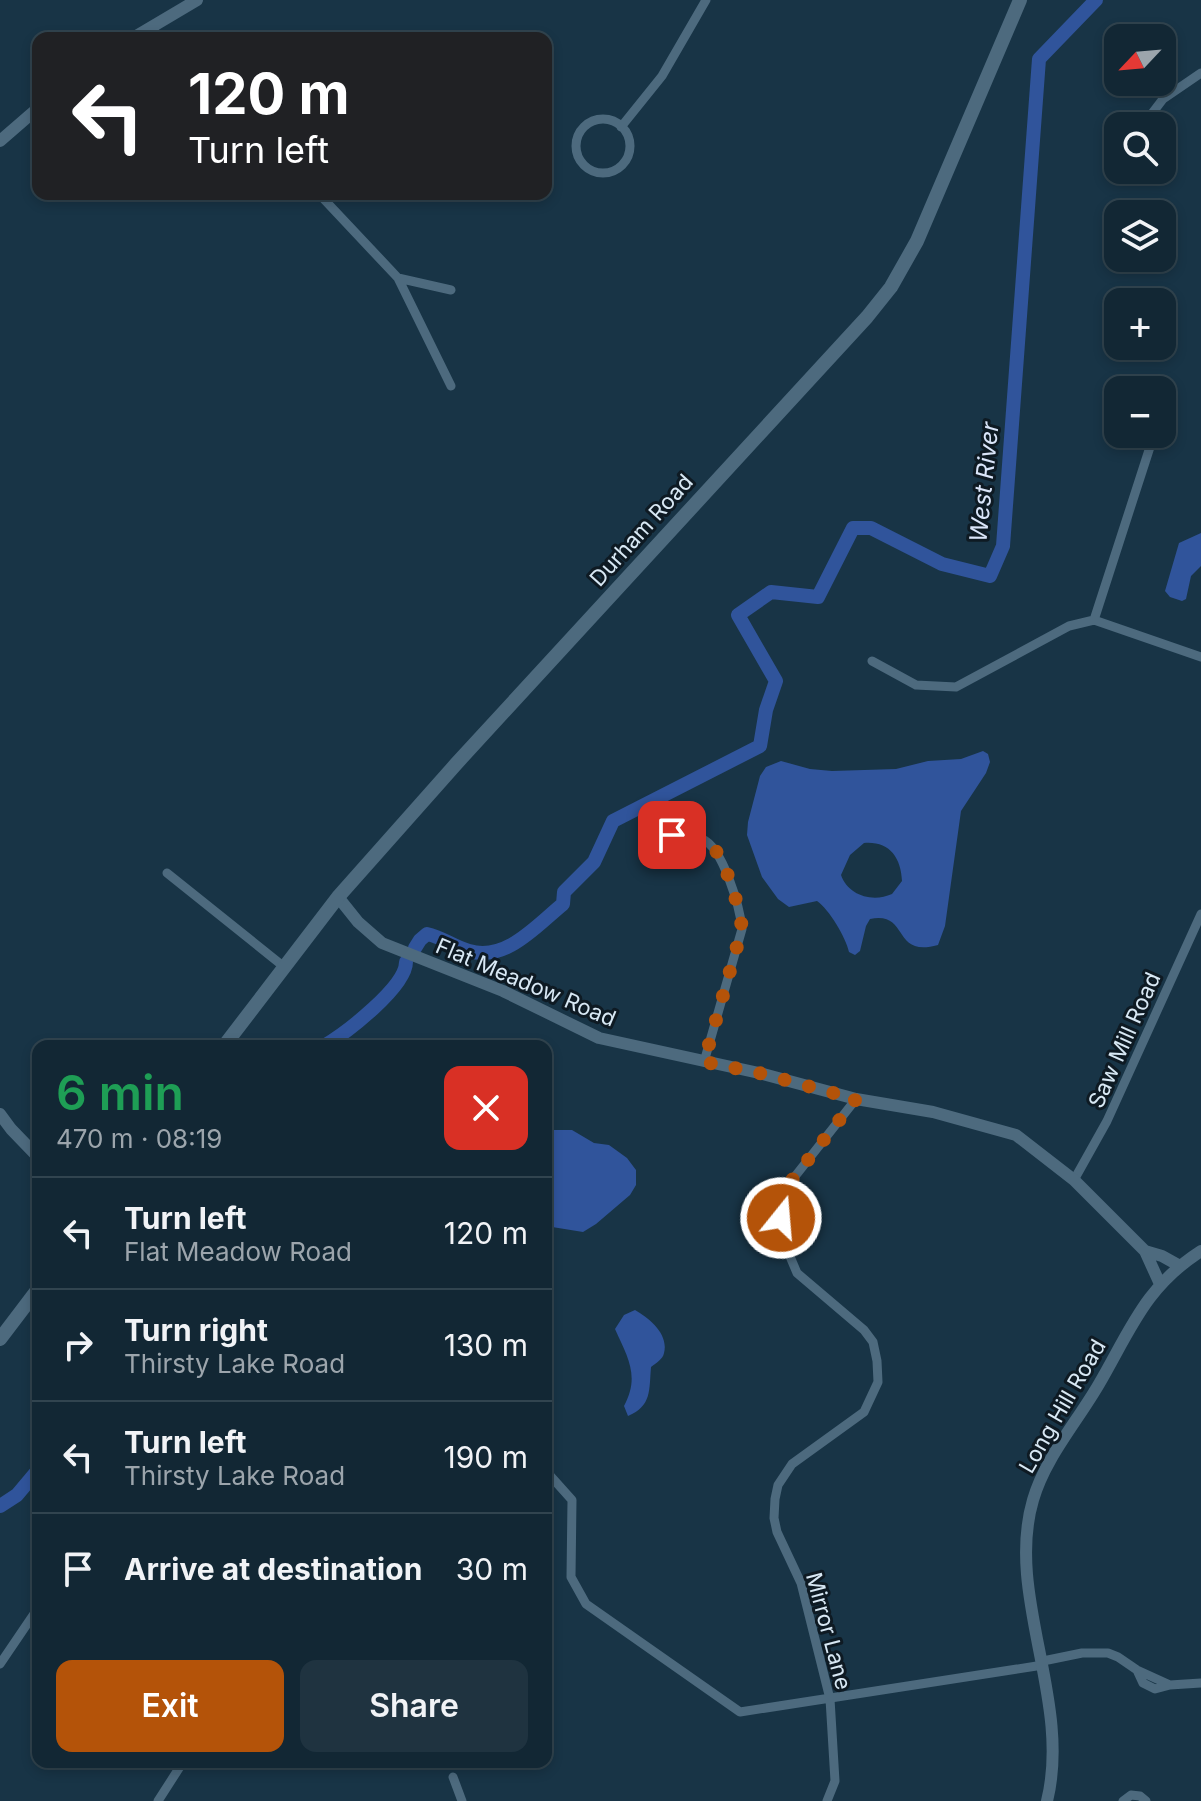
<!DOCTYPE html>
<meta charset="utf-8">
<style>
:root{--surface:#122734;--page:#1f3340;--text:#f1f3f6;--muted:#9ca5ac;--line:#31444f;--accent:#b45309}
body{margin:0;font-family:Inter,sans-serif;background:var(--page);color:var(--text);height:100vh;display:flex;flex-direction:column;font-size:30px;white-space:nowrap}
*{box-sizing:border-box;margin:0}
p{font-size:26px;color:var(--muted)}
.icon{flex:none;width:44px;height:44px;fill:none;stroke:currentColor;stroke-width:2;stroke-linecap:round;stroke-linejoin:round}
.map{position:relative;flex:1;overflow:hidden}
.details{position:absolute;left:32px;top:1040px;width:520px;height:728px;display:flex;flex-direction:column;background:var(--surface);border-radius:16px;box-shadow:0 4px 12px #0003,0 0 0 2px var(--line)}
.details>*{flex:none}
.hud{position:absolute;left:32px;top:32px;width:520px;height:168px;border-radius:16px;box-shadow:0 4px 12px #0003,0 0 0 2px var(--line);background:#202124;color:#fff;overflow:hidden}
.needle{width:52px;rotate:244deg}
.tools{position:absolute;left:1104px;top:24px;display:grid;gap:16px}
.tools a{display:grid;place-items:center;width:72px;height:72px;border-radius:16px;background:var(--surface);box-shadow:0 4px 12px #0003,0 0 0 2px var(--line);font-size:40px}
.pin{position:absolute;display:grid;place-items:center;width:68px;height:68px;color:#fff;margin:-34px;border-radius:16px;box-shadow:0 4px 12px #0006}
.me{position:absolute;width:88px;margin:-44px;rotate:17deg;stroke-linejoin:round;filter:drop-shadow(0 0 6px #0008)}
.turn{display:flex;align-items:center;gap:28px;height:168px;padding:0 24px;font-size:36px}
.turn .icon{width:104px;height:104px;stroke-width:2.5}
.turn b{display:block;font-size:56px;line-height:68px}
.round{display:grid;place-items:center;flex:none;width:84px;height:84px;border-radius:16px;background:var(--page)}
.head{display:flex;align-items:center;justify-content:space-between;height:136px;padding:0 24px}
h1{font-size:48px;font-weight:600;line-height:60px;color:#1e9e55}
.cta{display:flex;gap:16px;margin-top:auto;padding:16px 24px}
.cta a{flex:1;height:92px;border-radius:16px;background:var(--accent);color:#fff;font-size:32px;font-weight:600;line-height:92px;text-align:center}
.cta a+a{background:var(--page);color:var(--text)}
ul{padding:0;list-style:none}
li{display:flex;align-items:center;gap:24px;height:112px;padding:0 24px;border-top:2px solid var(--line)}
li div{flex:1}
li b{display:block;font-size:30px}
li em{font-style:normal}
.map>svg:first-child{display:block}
</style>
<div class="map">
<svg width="1201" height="1801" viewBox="0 0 1201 1801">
<rect width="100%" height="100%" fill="#183446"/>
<!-- water -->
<path fill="#30549b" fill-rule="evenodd" d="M1201 533V566L1191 576 1186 599 1182 601 1170 597 1165 591 1179 543Z
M983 751 988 754 990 762 986 773 961 811 945 926 938 945C891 958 910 911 870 919L866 926 860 951 855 955 849 952C846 938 829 909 817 901L789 907 778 899 762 877 747 835 748 822 760 776 766 767 781 761 810 769 832 771 896 769 928 761 961 759ZM864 843C889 841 901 857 902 881L892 894C872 903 848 895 841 875L850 855Z
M550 1130H572L594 1143 609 1145 627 1158 636 1170V1185L630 1195 596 1224 583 1232 546 1226V1132Z
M635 1310C649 1318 669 1334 664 1353 663 1359 656 1363 651 1367 649 1390 652 1406 628 1416L624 1406C640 1376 628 1358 615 1329L624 1315Z"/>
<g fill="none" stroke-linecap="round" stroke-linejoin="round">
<!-- river -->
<path stroke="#30549b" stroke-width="14" d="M415 948 420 940 427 934C442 937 454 947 469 951 506 962 536 926 563 904L564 892 594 862 613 821 760 746 766 710 776 681 738 615 771 592 818 597 853 528H871L942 564 990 576 1003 546 1039 59 1096 0
M324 1046C346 1033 406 987 406 962
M0 1506 17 1495 38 1470"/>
<!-- minor -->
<path stroke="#4d6a7e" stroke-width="9" d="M152 26 158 38
M576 146a27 27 0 1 1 54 0a27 27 0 1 1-54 0Z
M1147 120 1163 99 1201 73
M621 127 662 76 706 0
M319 194 398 278 451 290
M398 278 451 386
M1094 620 1150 447 1162 434
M872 661 916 685 956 687 1069 626 1094 620 1201 657
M658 834C671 835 689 833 702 839 723 847 740 908 742 929L704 1062
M167 873 283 966
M1074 1180 1107 1121 1201 914
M546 1471 572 1500 571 1577 586 1604 740 1712 1043 1665
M1043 1661 1082 1653H1108L1118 1657 1137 1670 1170 1685
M0 1664 38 1608
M1137 1670 1143 1683 1155 1689 1170 1685 1201 1683
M453 1777 462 1801
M158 1801 183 1762
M827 1801 835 1781 830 1699 801 1583 777 1532 774 1518 775 1499 778 1485 792 1464 864 1412 878 1382 877 1361 873 1342 864 1330 797 1273 786 1247 780 1213 789 1184 856 1099
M1123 1801 1131 1795 1140 1796 1146 1801"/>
<!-- tertiary -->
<path stroke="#4d6a7e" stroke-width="12" d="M133 38 197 0
M0 141 38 108
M338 897 358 922 382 943 503 991 599 1038 759 1073 856 1099 933 1112 1016 1135 1074 1180 1145 1251 1160 1284
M0 1114 11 1129 38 1157
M1145 1251 1162 1256 1180 1266
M1047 1801C1072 1701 1005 1595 1033 1500 1045 1458 1077 1422 1099 1384 1131 1329 1145 1287 1201 1251"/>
<!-- secondary -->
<path stroke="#4d6a7e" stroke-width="14" d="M224 1046 338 897 456 764 867 317 891 287 917 241 1020 0
M0 1339 38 1289"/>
</g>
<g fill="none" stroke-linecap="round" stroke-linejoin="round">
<!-- route -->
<path stroke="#b45309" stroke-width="14" stroke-dasharray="0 25.2" d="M672 835C684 836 698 835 708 842 725 855 740 909 742 929L704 1062 759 1073 856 1099 789 1184 781 1218"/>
</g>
<g text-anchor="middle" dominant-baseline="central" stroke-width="6" stroke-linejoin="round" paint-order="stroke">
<!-- street labels -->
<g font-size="22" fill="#d8e8f4" stroke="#0e1a23">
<text transform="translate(641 530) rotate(-48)">Durham Road</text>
<text transform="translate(526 982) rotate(23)">Flat Meadow Road</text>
<text transform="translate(1124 1040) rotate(-66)">Saw Mill Road</text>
<text transform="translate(1062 1406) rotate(-60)">Long Hill Road</text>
<text transform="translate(829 1631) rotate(75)">Mirror Lane</text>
</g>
<!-- water labels -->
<g font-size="24" font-style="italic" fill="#dae5f9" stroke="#0e1a23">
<text transform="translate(984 482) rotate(-84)">West River</text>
</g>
</g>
</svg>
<div class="tools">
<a><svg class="needle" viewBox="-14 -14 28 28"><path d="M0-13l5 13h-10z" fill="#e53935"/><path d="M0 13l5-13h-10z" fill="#9ca5ac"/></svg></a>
<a><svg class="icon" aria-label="search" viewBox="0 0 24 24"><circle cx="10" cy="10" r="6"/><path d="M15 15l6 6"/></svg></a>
<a><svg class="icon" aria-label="layers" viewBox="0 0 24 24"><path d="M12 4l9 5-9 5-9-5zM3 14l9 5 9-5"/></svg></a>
<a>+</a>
<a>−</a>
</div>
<div class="pin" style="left:672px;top:835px;background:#d93025"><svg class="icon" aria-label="arrive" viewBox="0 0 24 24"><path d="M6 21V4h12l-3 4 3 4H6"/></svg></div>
<svg class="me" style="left:781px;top:1218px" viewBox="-20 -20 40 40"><circle r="17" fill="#b45309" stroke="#fff" stroke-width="3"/><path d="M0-11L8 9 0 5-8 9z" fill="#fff"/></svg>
<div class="hud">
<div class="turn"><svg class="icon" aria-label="left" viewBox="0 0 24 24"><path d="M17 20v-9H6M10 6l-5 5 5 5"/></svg><div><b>120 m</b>Turn left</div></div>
</div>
<section class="details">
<div class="head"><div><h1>6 min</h1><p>470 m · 08:19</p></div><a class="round" style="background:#d93025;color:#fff"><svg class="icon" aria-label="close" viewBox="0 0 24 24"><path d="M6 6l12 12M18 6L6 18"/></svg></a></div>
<ul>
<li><svg class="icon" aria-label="left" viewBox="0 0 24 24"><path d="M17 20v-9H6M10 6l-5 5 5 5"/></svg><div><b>Turn left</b><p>Flat Meadow Road</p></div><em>120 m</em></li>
<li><svg class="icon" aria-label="right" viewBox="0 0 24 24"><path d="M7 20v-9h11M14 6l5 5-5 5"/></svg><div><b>Turn right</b><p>Thirsty Lake Road</p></div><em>130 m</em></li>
<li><svg class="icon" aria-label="left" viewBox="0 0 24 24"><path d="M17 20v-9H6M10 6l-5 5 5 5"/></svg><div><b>Turn left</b><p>Thirsty Lake Road</p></div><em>190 m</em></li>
<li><svg class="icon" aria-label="arrive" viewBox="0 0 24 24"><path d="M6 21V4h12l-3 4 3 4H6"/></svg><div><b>Arrive at destination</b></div><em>30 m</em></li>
</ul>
<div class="cta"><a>Exit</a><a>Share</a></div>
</section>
</div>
